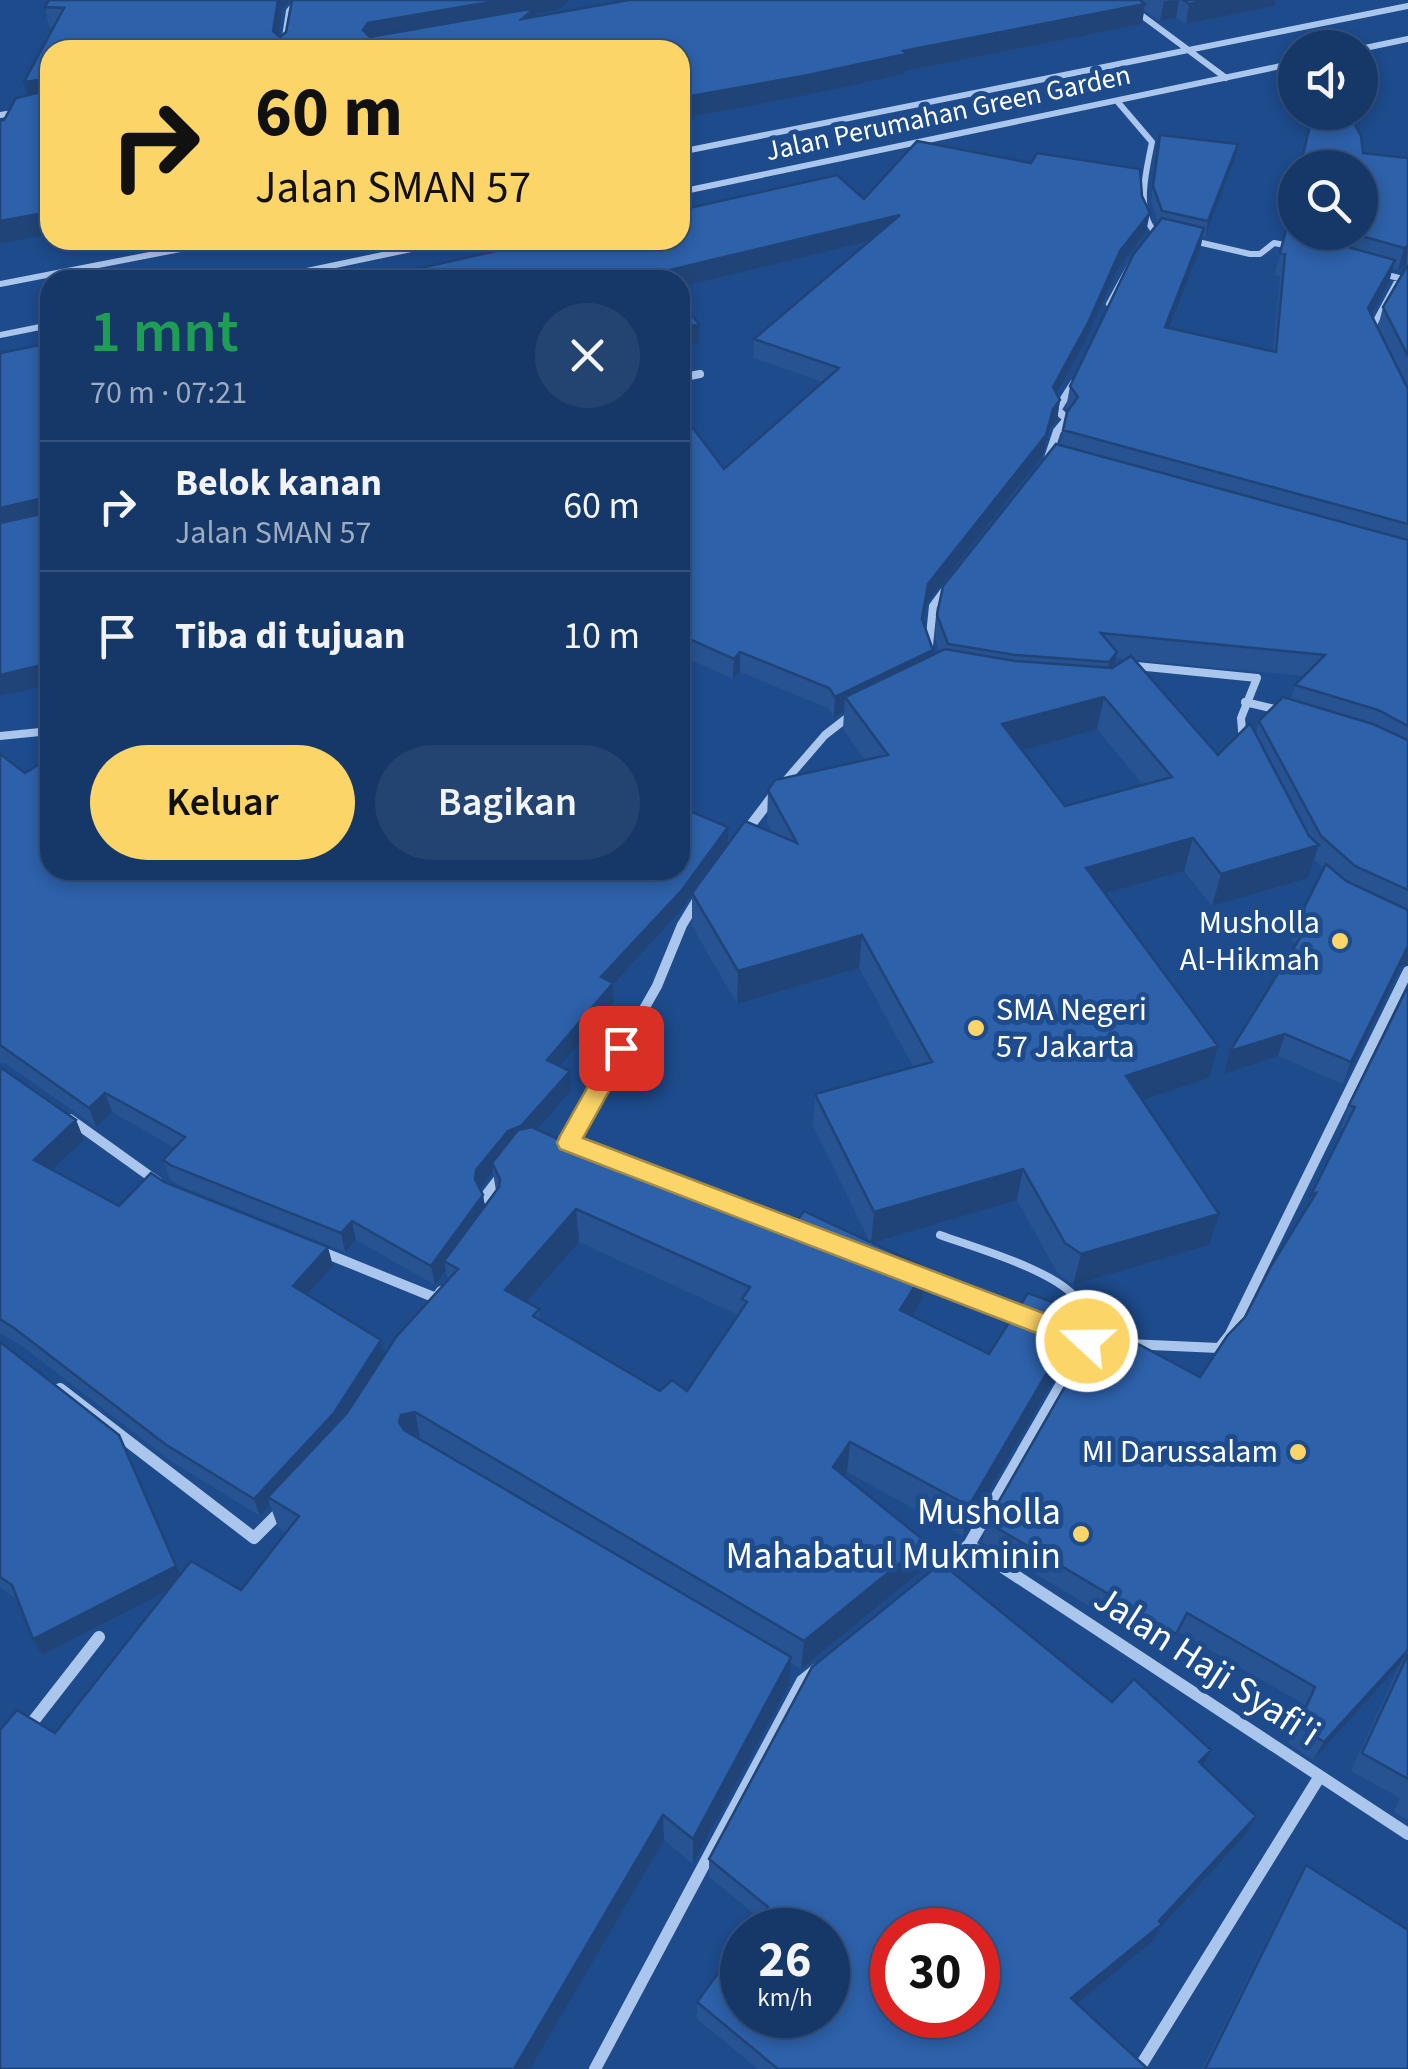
<!DOCTYPE html>
<html lang="id">
<meta charset="utf-8">
<style>
:root{--surface:#163869;--page:#234371;--text:#f1f3f6;--muted:#9eacc0;--line:#35527d;--accent:#fcd568}
body{margin:0;font-family:"Source Sans 3",sans-serif;background:var(--page);color:var(--text);height:100vh;display:flex;flex-direction:column;font-size:38px;white-space:nowrap}
*{box-sizing:border-box;margin:0}
p{font-size:32px;color:var(--muted)}
.icon{flex:none;width:55px;height:55px;fill:none;stroke:currentColor;stroke-width:2;stroke-linecap:round;stroke-linejoin:round}
.map{position:relative;flex:1;overflow:hidden}
.details{position:absolute;left:40px;top:270px;width:650px;height:610px;display:flex;flex-direction:column;background:var(--surface);border-radius:30px;box-shadow:0 5px 15px #0003,0 0 0 2px var(--line)}
.details>*{flex:none}
.banner{position:absolute;left:40px;top:40px;width:650px;height:210px;border-radius:30px;box-shadow:0 5px 15px #0003,0 0 0 2px var(--line);background:#fcd568;color:#111;overflow:hidden}
.buttons{position:absolute;left:1278px;top:30px;display:grid;gap:20px}
.buttons a{display:grid;place-items:center;width:100px;height:100px;border-radius:50%;background:var(--surface);box-shadow:0 5px 15px #0003,0 0 0 2px var(--line);font-size:50px}
.speed{position:absolute;left:720px;top:1908px;display:flex;gap:20px;font-size:50px;font-weight:700;text-align:center}
.speed>*{display:grid;place-content:center;width:130px;height:130px;border-radius:50%;background:var(--surface);box-shadow:0 5px 15px #0003,0 0 0 2px var(--line);line-height:1}
.speed small{font-size:25px;font-weight:400}
.speed .limit{border:15px solid #d22;background:#fff;color:#111}
.pin{position:absolute;display:grid;place-items:center;width:85px;height:85px;color:#fff;margin:-42px;border-radius:20px;box-shadow:0 5px 15px #0006}
.me{position:absolute;width:110px;margin:-55px;rotate:291deg;stroke-linejoin:round;filter:drop-shadow(0 0 8px #0008)}
.turn{display:flex;align-items:center;gap:35px;height:210px;padding:0 50px;font-size:45px}
.turn .icon{width:130px;height:130px;stroke-width:2.5}
.turn b{display:block;font-size:70px;line-height:85px}
.round{display:grid;place-items:center;flex:none;width:105px;height:105px;border-radius:52px;background:var(--page)}
.summary{display:flex;align-items:center;justify-content:space-between;height:170px;padding:0 50px}
h1{font-size:60px;font-weight:600;line-height:75px;color:#1e9e55}
.button{display:flex;gap:20px;margin-top:auto;padding:20px 50px}
.button a{flex:1;height:115px;border-radius:60px;background:var(--accent);color:#111;font-size:40px;font-weight:600;line-height:115px;text-align:center}
.button a+a{background:var(--page);color:var(--text)}
ul{padding:0;list-style:none}
li{display:flex;align-items:center;gap:30px;height:130px;padding:0 50px;border-top:2px solid var(--line)}
li div{flex:1}
li b{display:block;font-size:38px}
li em{font-style:normal}
.map>svg:first-child{display:block}
</style>
<div class="map">
<svg width="1408" height="2069" viewBox="0 0 1408 2069">
<rect width="100%" height="100%" fill="#1d4b8c"/>
<g fill="none" stroke-linecap="round" stroke-linejoin="round">
<!-- lane -->
<path stroke="#aac6ec" stroke-width="8" d="M940 1235C975 1248 1060 1271 1080 1303 1086 1314 1086 1328 1087 1341"/>
<!-- street-far3 -->
<path stroke="#aac6ec" stroke-width="6" d="M1121 0 1226 78
M1360 49 1408 39
M283 50 289 11 298 0
M1117 101 1152 142C1147 167 1135 212 1155 232L1152 237
M0 115 19 112
M680 152 1408 6
M680 192 1295 63
M1189 240 1250 254H1260L1274 243 1296 247
M264 280 454 240
M0 284 227 240
M1109 304 1132 262
M1370 332 1399 278 1379 273
M0 335 50 325"/>
<!-- street-far2 -->
<path stroke="#aac6ec" stroke-width="8" d="M680 378 700 374
M1047 461 1057 431 1067 419 1057 410 1074 383
M929 645 933 606 947 587
M1126 665 1257 678 1241 718 1243 743
M1245 702 1283 711
M0 736 50 731
M774 794 825 735 852 714"/>
<!-- street-far1 -->
<path stroke="#aac6ec" stroke-width="10" d="M744 834 776 792
M70 1119 158 1182
M568 1143 801 1232
M568 1143 657 986 682 925 699 897
M494 1212 486 1195 503 1173
M320 1251 436 1298 441 1291
M915 1275 1025 1318
M1064 1333 1101 1342
M1128 1344 1219 1348 1230 1334 1408 971
M1078 1357 1087 1341"/>
<!-- street -->
<path stroke="#aac6ec" stroke-width="12" d="M1079 1354 969 1545 1408 1834
M60 1389 254 1538 281 1511
M935 1573 969 1545
M28 1728 99 1637
M1140 2067 1320 1776
M595 2069 802 1681 817 1669"/>
</g>
<!-- wall -->
<path fill="#275392" fill-rule="evenodd" d="M629 0H1276L1275 6 1186 24 1176 18 1160 21 1144 10 1142 24 905 71 904 74 807 95 680 119V50H50V234L0 244V121L4 120 27 95 24 82 53 27H49L45 7 282 9 279 36 280 37 558 10 536 14V16Z
M1348 121 1363 153 1408 158V265L1406 264 1398 270 1392 269 1389 282 1371 314 1378 327 1383 307 1408 266V965L1401 966 1343 1084 1278 1056 1224 1074 1230 1051 1297 943 1291 941 1299 918 1324 868 1314 860 1308 878 1212 906 1184 871 1105 894 1209 1078 1142 1100 1209 1245 1073 1285 1058 1274 1017 1200 872 1242 922 1300 912 1316 989 1354 1074 1345 963 1536 847 1472 844 1476 921 1571 801 1669 790 1662 789 1685 693 1864 664 1840 55 1733 168 1590 42 1655 33 1639 17 1599 0 1588V1342L119 1435 180 1575 241 1590 286 1532 278 1527 270 1505 260 1516 172 1462 22 1346 2 1334H0V1067L76 1120 84 1140 52 1170 119 1206 164 1182 333 1266 307 1295 384 1354 448 1281 446 1270 435 1285 356 1240 345 1252 178 1185 170 1179 163 1160 175 1148 112 1112 96 1127 5 1063H0V754L50 870 728 844 772 832 767 822 768 790 865 760 843 729 844 712 834 717 828 708 740 672 733 679 680 655V411L724 469 823 382 753 358 754 339 870 241 680 287V280L864 199 1142 196 1146 232 1117 270 1085 342 1057 395 1060 400 1057 420 1050 428 1043 455 926 604 923 622 932 655 940 651 935 638 937 615 1060 445 1068 411 1066 408 1070 386 1158 223 1151 201 1160 135 1235 159 1205 237 1203 236 1200 250 1170 328 1273 351 1280 276 1275 275 1295 189V232H1360ZM1116 658 1126 659 1115 666ZM1135 660 1304 676 1295 685 1291 699 1259 721 1256 734 1218 755ZM1097 729 1143 785 1065 806 1022 750ZM692 896V926L737 1004 859 968 914 1068 815 1094 813 1126 870 1242 787 1234 675 1193 537 1129 571 1091 560 1066 614 1002 613 985 682 909ZM493 1172 496 1191 485 1206 483 1195 480 1189ZM579 1242 738 1315 687 1391H660L540 1320 539 1309 526 1302Z
M50 343V685L0 696V353Z
M1408 986V1820L1394 1812 1400 1798 1351 1771 1400 1664 1313 1760 1288 1743 1305 1705 1179 1632 1168 1653 982 1542 987 1522 1200 1377 1245 1317 1304 1212 1344 1129 1341 1128 1349 1105Z
M1112 1702 1203 1766 1256 1816 1246 1834 1159 1929 1153 1941 1077 2003 1148 2069H758L697 2019V2002L759 1918 709 1877V1859Z
M1306 1865 1408 2069H1202L1295 1884Z"/>
<!-- shaded-wall -->
<path fill="#204477" d="M278 0H289L282 9 277 50 273 31Z
M502 0H570L558 10 536 14V28L371 43 363 30 368 23Z
M1179 0 1176 18 1160 21 1164 1Z
M1210 0H1276L1275 6 1186 24 1189 4Z
M1145 4 1142 24 905 71 904 74 807 95 680 119V98L903 51Z
M46 79 50 94 29 103 24 82Z
M1238 144 1235 159 1205 237 1208 221Z
M50 212V234L0 244V221Z
M1150 213 1146 232 1117 270 1085 342 1050 406 1053 387 1120 251Z
M900 215 899 234 680 287V280H657V273Z
M1204 228 1200 250 1161 349 1165 327Z
M1408 246 1406 264 1398 270 1404 248Z
M1395 260 1389 282 1362 330 1368 308Z
M699 324V343L680 348V329Z
M1060 400 1057 420 1050 428 1043 455 926 604 920 639 928 584Z
M43 498 48 518 0 529V508Z
M933 650 931 670 845 697 844 712 834 717 835 697Z
M740 652V672L733 679 734 659Z
M1117 652 1113 675 1105 685 1109 662Z
M50 663V685L0 696V675Z
M1104 697 1097 729 998 757 1002 724Z
M728 827V847L682 909 613 985 614 1002 549 1079 547 1060 601 977Z
M1193 838 1184 871 1079 901 1086 868Z
M1319 845 1308 878 1212 906 1221 874Z
M862 935 859 968 737 1004 738 971Z
M1408 946V965L1401 966 1343 1084 1351 1062Z
M1285 1034 1278 1056 1224 1074 1230 1051Z
M1218 1046 1209 1078 1118 1108 1126 1076Z
M570 1071 571 1091 523 1145 492 1163 493 1172 479 1190 475 1179 476 1170 508 1131Z
M105 1093 112 1112 96 1127 89 1108Z
M76 1120 84 1140 42 1179 34 1160Z
M1023 1169 1017 1200 871 1243 874 1212Z
M483 1195 486 1214 444 1261 446 1270 435 1285 431 1266Z
M576 1209 579 1242 509 1322 505 1290Z
M1219 1214 1209 1245 1073 1285 1081 1254Z
M352 1221 356 1240 345 1252 341 1233Z
M328 1247 333 1266 298 1305 293 1286Z
M926 1268 922 1300 896 1342 900 1310Z
M1082 1313 1074 1345 963 1536 969 1506Z
M381 1340 385 1358 339 1431 268 1497 270 1505 260 1516 254 1499Z
M415 1412 421 1443 408 1446 399 1422 401 1415Z
M850 1442 847 1472 830 1497 833 1467Z
M926 1542 921 1571 801 1669 804 1641Z
M176 1566 184 1582 42 1655 33 1639Z
M1408 1650 1400 1664 1313 1760 1324 1742Z
M791 1657 789 1685 693 1864V1839Z
M1211 1750 1201 1770 1199 1762Z
M663 1815 664 1840 530 2069H514Z
M1256 1816 1246 1834 1159 1929 1153 1941 1064 2014 1071 1998 1159 1921Z"/>
<!-- building -->
<path fill="#2d61aa" stroke="#204477" stroke-width="2.5" fill-rule="evenodd" d="M49 0H278L273 31 280 37 286 32 292 0H502L368 23 363 30 370 37 535 8 522 19 629 0H1140L1145 4 903 51 906 54 808 75 680 98V50H50V82L46 79 24 82 64 8 45 7Z
M1183 0H1210L1189 4Z
M50 90V212L0 221V121L4 120 16 98Z
M1313 112H1346L1348 121H1353L1361 136 1363 153 1408 158V246L1404 248 1347 232H1360V168H1300Z
M1160 135 1238 144 1208 221 1162 211 1153 186Z
M917 141 1031 163 1037 153 1140 169 1142 196 1150 213 1120 251 1088 323 1053 387 1060 400 1053 409 1046 435 928 584 922 619 933 650 835 697 829 688 740 652 734 659 680 635V519L686 513 680 515V411L724 469 839 368 754 339 900 215 657 273 662 280H367L545 240H680V210L837 175 864 199Z
M1295 189V218L1289 216Z
M1162 218 1204 228 1165 327 1276 352 1285 254 1280 253 1286 230 1395 260 1368 308 1408 389V524L1063 430 1067 412 1078 397 1070 386 1133 255Z
M1407 266H1408V356L1383 307Z
M680 301 699 324 680 329Z
M50 343V502L43 498 0 508V353Z
M1056 444 1408 540V726L1378 710 1295 685 1325 655 1101 633 1117 652 1109 662 1015 655 948 644 937 615 943 586Z
M50 505V663L0 675V523L46 513Z
M945 649 1015 661 1112 668 1131 656 1218 755 1250 723 1309 836 1319 845 1221 874 1193 838 1086 868 1218 1046 1126 1076 1219 1214 1081 1254 1065 1243 1023 1169 874 1212 815 1094 932 1062 862 935 738 971 692 893 745 821 797 843 768 790 775 780 888 755 845 697ZM1104 697 1172 777 1065 806 1002 724Z
M1283 697 1373 724 1408 740V890L1355 866 1321 836 1259 721Z
M0 754 25 773 38 765 50 774V870H680V807L728 827 682 890 601 977 613 983 547 1060 570 1071 521 1126 508 1131 476 1170 475 1179 483 1195 431 1266 352 1221 341 1233 172 1166 163 1160 185 1137 105 1093 89 1108 0 1045Z
M1326 864 1346 881 1408 910V946L1351 1062 1285 1034 1230 1051 1310 922 1299 918Z
M1408 986V1650L1324 1742 1298 1725 1315 1687 1187 1613 1176 1634 987 1522 1098 1329H1110L1200 1377 1227 1336 1245 1317 1271 1266 1316 1193 1311 1195 1355 1107 1349 1105Z
M0 1067 76 1120 34 1160 119 1206 151 1173 164 1182 328 1247 293 1286 381 1340 334 1413 254 1499 165 1444 14 1328 0 1319Z
M532 1127 675 1193 680 1186 787 1234 804 1211 926 1268 900 1310 989 1354 1028 1293 1082 1313 969 1506 850 1442 833 1467 926 1542 804 1641 415 1412 401 1415 399 1422 404 1430 791 1657 693 1839 663 1815 514 2069H0V1730L17 1710 55 1733 191 1561 241 1590 299 1516 268 1497 347 1413 396 1337 458 1269 444 1261 499 1187 500 1179 492 1163 518 1130ZM576 1209 750 1287 742 1299 747 1302 687 1391 672 1380 660 1391 533 1316 539 1309 505 1290Z
M0 1342 119 1435 176 1566 33 1639 12 1585 0 1577Z
M941 1563 1112 1702 1134 1679 1211 1750 1199 1762 1256 1816 1159 1921 1162 1924 1071 1998 1148 2069H778L697 2002 742 1941V2015H828V1930H750L768 1907 709 1859 812 1667ZM892 1930H978V2015H892Z
M1408 1654V1779L1362 1753Z
M1306 1865 1408 1930V2069H1205Z"/>
<!-- route -->
<path fill="#fcd568" stroke="#a48a44" stroke-width="2.5" d="M621 1040 633 1048 583 1138 1096 1333 1100 1341 1096 1349 1087 1352 1078 1349 560 1149 557 1143 560 1136 613 1042Z"/>
<!-- markers -->
<g fill="#fcd568" stroke="#1d4b8c" stroke-width="4">
<circle cx="1340" cy="941" r="10"/>
<circle cx="976" cy="1028" r="10"/>
<circle cx="1298" cy="1452" r="10"/>
<circle cx="1081" cy="1534" r="10"/>
</g>
<g text-anchor="middle" dominant-baseline="central" stroke-width="10" stroke-linejoin="round" paint-order="stroke">
<!-- far-street labels -->
<g font-size="28" fill="#fff" stroke="#1d4b8c">
<text transform="translate(948 113) rotate(-12)">Jalan Perumahan Green Garden</text>
</g>
<!-- poi labels -->
<g font-size="32" fill="#fff" stroke="#1d4b8c" text-anchor="end">
<text x="1320" y="923">Musholla<tspan x="1320" dy="37">Al-Hikmah</tspan></text>
<text x="996" y="1010" text-anchor="start">SMA Negeri<tspan x="996" dy="37">57 Jakarta</tspan></text>
<text x="1278" y="1452">MI Darussalam</text>
</g>
<!-- near-poi labels -->
<g font-size="38" fill="#fff" stroke="#1d4b8c" text-anchor="end">
<text x="1061" y="1512">Musholla<tspan x="1061" dy="44">Mahabatul Mukminin</tspan></text>
</g>
<!-- near-street labels -->
<g font-size="38" fill="#fff" stroke="#1d4b8c">
<text transform="translate(1207 1666) rotate(33)">Jalan Haji Syafi'i</text>
</g>
</g>
</svg>
<div class="buttons">
<a><svg class="icon" aria-label="sound" viewBox="0 0 24 24"><path d="M4 9h4l5-4v14l-5-4H4zM17 9q2 3 0 6"/></svg></a>
<a><svg class="icon" aria-label="search" viewBox="0 0 24 24"><circle cx="10" cy="10" r="6"/><path d="M15 15l6 6"/></svg></a>
</div>
<div class="speed"><div>26<small>km/h</small></div><div class="limit">30</div></div>
<div class="pin" style="left:621px;top:1048px;background:#d93025"><svg class="icon" aria-label="arrive" viewBox="0 0 24 24"><path d="M6 21V4h12l-3 4 3 4H6"/></svg></div>
<svg class="me" style="left:1087px;top:1341px" viewBox="-20 -20 40 40"><circle r="17" fill="#fcd568" stroke="#fff" stroke-width="3"/><path d="M0-11L8 9 0 5-8 9z" fill="#fff"/></svg>
<div class="banner">
<div class="turn"><svg class="icon" aria-label="right" viewBox="0 0 24 24"><path d="M7 20v-9h11M14 6l5 5-5 5"/></svg><div><b>60 m</b>Jalan SMAN 57</div></div>
</div>
<section class="details">
<div class="summary"><div><h1>1 mnt</h1><p>70 m · 07:21</p></div><a class="round"><svg class="icon" aria-label="close" viewBox="0 0 24 24"><path d="M6 6l12 12M18 6L6 18"/></svg></a></div>
<ul>
<li><svg class="icon" aria-label="right" viewBox="0 0 24 24"><path d="M7 20v-9h11M14 6l5 5-5 5"/></svg><div><b>Belok kanan</b><p>Jalan SMAN 57</p></div><em>60 m</em></li>
<li><svg class="icon" aria-label="arrive" viewBox="0 0 24 24"><path d="M6 21V4h12l-3 4 3 4H6"/></svg><div><b>Tiba di tujuan</b></div><em>10 m</em></li>
</ul>
<div class="button"><a>Keluar</a><a>Bagikan</a></div>
</section>
</div>
